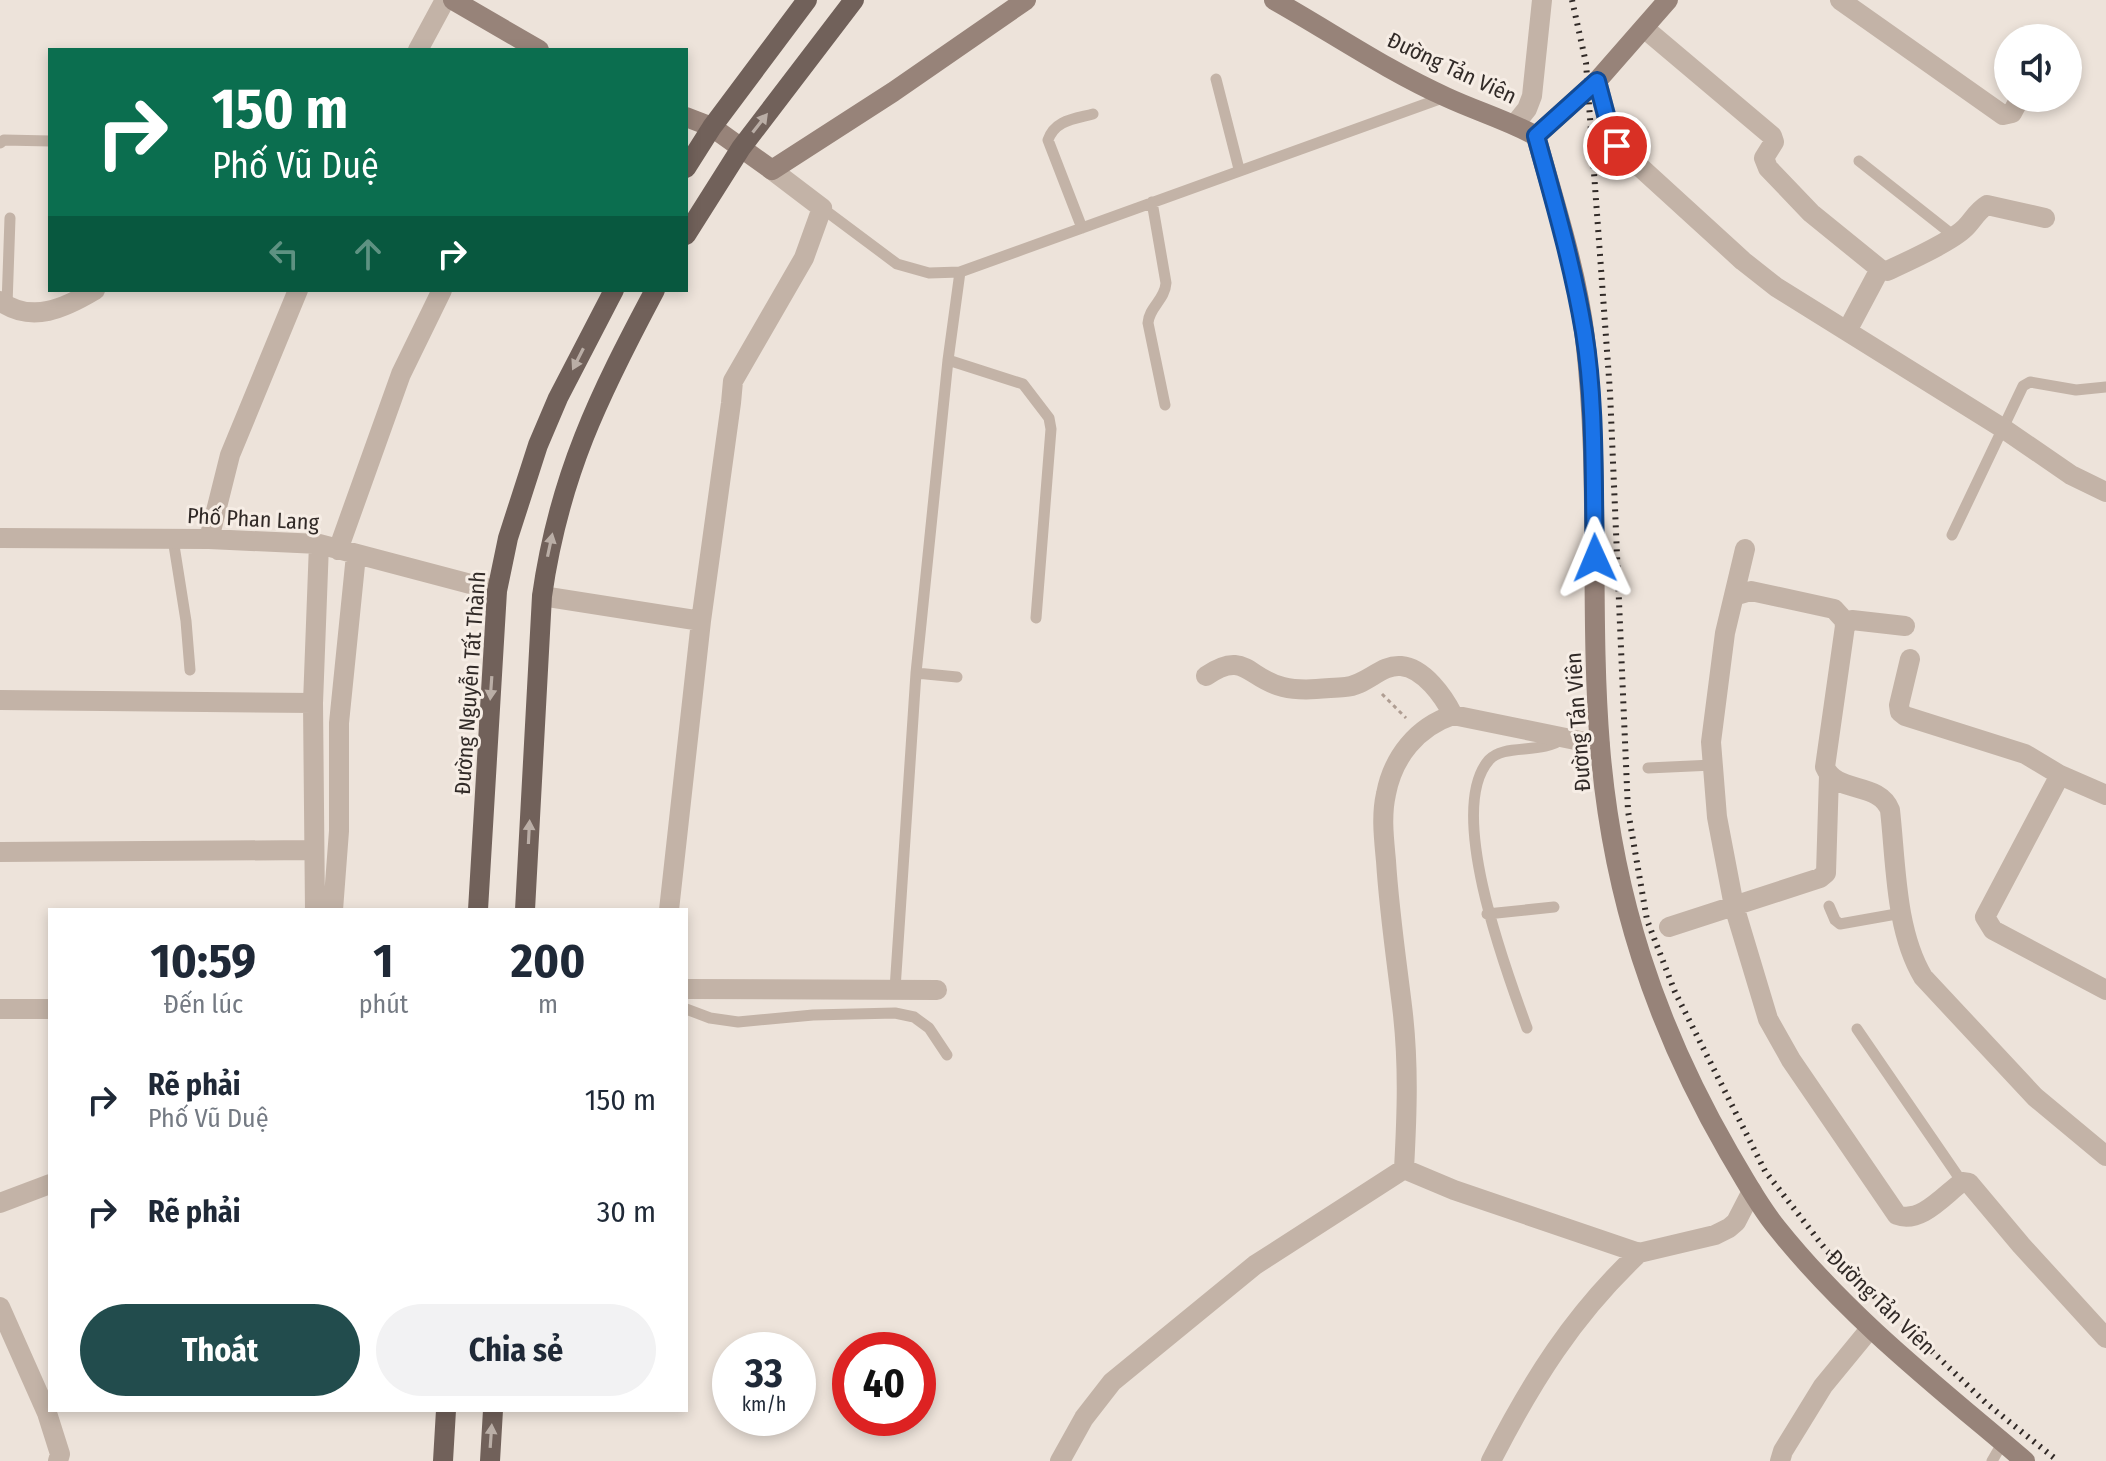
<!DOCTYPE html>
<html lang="vi">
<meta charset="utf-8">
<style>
:root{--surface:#fff;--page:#f2f2f3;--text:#1f2937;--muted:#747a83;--accent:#224c4d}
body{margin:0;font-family:"Fira Sans Condensed",sans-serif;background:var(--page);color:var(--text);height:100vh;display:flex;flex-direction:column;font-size:30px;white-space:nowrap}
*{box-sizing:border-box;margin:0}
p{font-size:26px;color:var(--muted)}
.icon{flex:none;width:44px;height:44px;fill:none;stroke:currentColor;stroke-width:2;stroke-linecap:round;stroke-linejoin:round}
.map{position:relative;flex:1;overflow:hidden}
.side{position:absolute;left:48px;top:908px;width:640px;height:504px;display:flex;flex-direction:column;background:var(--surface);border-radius:0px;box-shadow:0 4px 12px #0003}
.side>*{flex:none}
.hud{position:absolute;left:48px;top:48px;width:640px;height:244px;border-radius:0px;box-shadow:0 4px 12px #0003;background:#0b6e4f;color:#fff;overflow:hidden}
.tools{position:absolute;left:1994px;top:24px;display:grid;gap:16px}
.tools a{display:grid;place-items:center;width:88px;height:88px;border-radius:50%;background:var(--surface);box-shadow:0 4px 12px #0003;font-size:40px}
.speed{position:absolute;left:712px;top:1332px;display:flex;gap:16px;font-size:40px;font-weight:700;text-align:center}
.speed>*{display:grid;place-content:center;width:104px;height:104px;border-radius:50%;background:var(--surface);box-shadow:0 4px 12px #0003;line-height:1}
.speed small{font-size:20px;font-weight:400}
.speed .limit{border:12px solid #d22;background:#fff;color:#111}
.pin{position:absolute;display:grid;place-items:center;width:68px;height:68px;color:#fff;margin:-34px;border:4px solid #fff;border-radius:50%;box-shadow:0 2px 8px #0007}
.me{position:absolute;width:88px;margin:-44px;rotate:359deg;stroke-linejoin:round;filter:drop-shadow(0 0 6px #0008)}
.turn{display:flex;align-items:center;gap:28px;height:168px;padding:0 32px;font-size:36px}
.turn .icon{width:104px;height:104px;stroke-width:2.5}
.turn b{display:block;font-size:56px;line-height:68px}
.lanes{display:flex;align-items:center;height:76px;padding:0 32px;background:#0003;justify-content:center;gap:40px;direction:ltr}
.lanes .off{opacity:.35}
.eta{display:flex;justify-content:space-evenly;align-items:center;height:136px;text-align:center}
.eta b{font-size:48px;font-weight:700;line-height:56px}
.button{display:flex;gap:16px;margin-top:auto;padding:16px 32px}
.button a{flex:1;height:92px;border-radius:48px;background:var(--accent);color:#fff;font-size:32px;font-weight:700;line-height:92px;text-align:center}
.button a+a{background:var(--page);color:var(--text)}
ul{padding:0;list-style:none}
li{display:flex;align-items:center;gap:24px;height:112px;padding:0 32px}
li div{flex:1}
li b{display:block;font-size:30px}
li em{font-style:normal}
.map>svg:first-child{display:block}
</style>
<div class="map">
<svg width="2106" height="1461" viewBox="0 0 2106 1461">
<rect width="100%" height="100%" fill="#ede3da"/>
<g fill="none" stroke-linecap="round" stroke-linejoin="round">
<!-- path -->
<path stroke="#af9d92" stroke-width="3" stroke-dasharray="4 4" stroke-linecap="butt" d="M1382 694 1406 718"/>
<!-- lane -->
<path stroke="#c3b3a7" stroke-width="11" d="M1216 79 1239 169
M0 143 4 140 50 141
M1859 161 1954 236
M1152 202 1166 283C1165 300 1149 307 1148 323L1165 405
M822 208 897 264 929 273 960 272 1445 97
M1082 228 1048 140C1055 120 1074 119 1093 114
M7 305 10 218
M948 360 1023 384 1049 418 1051 429 1036 618
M1952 535 2023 386 2030 382 2076 390 2106 387
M173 539 186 621 190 670
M916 673 957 677
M1648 768 1713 765
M1829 906 1835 920 1840 924 1902 913
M1487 914 1554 907
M895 989 916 673 948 360 960 272
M686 1009 710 1018 738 1022 813 1015 895 1013 914 1017 929 1028 947 1055
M1527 1028C1507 973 1445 810 1489 760 1504 743 1542 755 1564 738
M1857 1029 1962 1182
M1992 1461 2003 1442"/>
<!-- street -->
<path stroke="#c3b3a7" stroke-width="20" d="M1840 0 2003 115 2012 113 2020 98
M1644 28 1772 136 1774 142 1764 158 1768 168 1811 213 1880 269 1887 271C1906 262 1951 242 1965 228 1973 220 1977 211 1987 205L2045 218
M418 50 445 0
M1597 81 1610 130 1617 146 1743 261 1776 287 2004 429 2071 475 2106 492
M1515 124 1527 109 1532 96 1542 0
M0 301C32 324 65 308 95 290
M1847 331 1880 269
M0 538 209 539 319 544 497 591
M209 539 230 455 298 290
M1745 549 1725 633 1711 742 1717 817 1734 906 1768 1019 1791 1060 1897 1215C1921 1224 1944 1195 1962 1182L1969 1183 2021 1245 2106 1338
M338 550 401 374 442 290
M542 596 701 621
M1734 596 1751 591 1834 609 1844 620 1845 626
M1905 626 1852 620 1845 626 1825 767C1836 794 1879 781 1890 810 1896 863 1895 930 1923 977L2035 1097 2106 1156
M1910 659 1899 705 1900 712 1905 716 2025 754 2060 775 2106 795
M1206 676C1245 649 1248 679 1283 687 1303 692 1325 688 1345 687 1366 686 1381 664 1401 666 1424 668 1444 697 1453 715
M0 700 313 703
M2060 775 1985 917 1993 930 2106 990
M0 852 313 850
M315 910 313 703 319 544
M333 910 339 831V723L356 555
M669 910 701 621 731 403 733 381 804 258 822 208 772 170
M1669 927 1820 878 1826 873 1829 775
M686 989 937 990
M0 1009H50
M1404 1169C1407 1114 1409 1062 1402 1006 1396 957 1389 909 1386 861 1384 839 1381 816 1386 794 1393 757 1417 727 1453 715L1600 745
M0 1203 50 1184
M0 1307 47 1413 60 1454 58 1461
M1060 1461 1084 1418 1112 1382 1255 1265 1404 1169 1454 1190 1639 1253 1715 1235 1729 1228 1736 1222 1752 1191
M1491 1461C1532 1381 1573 1315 1639 1253
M1780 1461 1783 1451 1823 1386 1869 1330"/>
<!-- secondary -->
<path stroke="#978379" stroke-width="20" d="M453 0 539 50
M1274 0C1331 32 1386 70 1446 97 1476 111 1507 120 1536 136 1554 201 1577 271 1585 338 1601 473 1589 611 1600 746 1612 894 1655 1025 1729 1153 1744 1178 1758 1205 1777 1228 1849 1318 1938 1387 2025 1461
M686 117 712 127 772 170 893 92 1026 0
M1536 136 1597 81 1668 0"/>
<!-- primary -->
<path stroke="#71615a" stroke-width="20" d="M686 168 712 127 807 0
M686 235 741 148 854 0
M478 910 497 591 508 538 538 445 558 398 614 290
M525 910 542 596C559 476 599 395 655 290
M443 1461 446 1410
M490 1461 493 1410"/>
<!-- rail -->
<path stroke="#312a27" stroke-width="6" stroke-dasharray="2 6" stroke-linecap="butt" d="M1572 0 1586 63 1610 392 1628 811 1647 920 1675 992 1765 1171 1826 1250 1986 1403 2058 1461"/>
</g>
<!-- one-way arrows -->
<defs><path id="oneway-solid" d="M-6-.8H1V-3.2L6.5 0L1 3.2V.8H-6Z" transform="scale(2)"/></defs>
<g fill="#baaea6">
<use href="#oneway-solid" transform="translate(760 123) rotate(-52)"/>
<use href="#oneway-solid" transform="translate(578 359) rotate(117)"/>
<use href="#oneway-solid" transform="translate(550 545) rotate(-78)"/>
<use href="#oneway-solid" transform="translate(491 688) rotate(94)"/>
<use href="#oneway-solid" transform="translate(529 832) rotate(-87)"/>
<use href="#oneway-solid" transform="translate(491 1436) rotate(-86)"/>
</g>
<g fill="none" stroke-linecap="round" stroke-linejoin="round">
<defs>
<path id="route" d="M1595 558C1593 485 1596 405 1584 332 1573 266 1554 201 1536 136L1597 81 1610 130 1617 146"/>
</defs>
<!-- route casing -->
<use href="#route" stroke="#114b97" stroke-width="20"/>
<!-- route -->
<use href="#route" stroke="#1a73e8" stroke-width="14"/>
</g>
<g text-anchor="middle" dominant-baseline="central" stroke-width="6" stroke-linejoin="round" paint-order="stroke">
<!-- street labels -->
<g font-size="22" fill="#312a27" stroke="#f6ede5">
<text transform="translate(1452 68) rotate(25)">Đường Tản Viên</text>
<text transform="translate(253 519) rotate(3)">Phố Phan Lang</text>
<text transform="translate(470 683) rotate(-86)">Đường Nguyễn Tất Thành</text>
<text transform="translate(1578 722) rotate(-94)">Đường Tản Viên</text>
<text transform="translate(1881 1302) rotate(44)">Đường Tản Viên</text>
</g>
</g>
</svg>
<div class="tools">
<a><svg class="icon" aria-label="sound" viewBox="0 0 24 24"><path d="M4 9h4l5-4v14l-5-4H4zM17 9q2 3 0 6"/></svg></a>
</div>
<div class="speed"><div>33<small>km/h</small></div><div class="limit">40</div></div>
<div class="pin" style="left:1617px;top:146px;background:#d93025"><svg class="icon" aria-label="arrive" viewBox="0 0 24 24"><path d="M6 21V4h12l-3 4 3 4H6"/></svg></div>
<svg class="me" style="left:1595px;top:558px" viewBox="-20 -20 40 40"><path d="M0-17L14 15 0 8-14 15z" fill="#1a73e8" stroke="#fff" stroke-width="4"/></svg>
<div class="hud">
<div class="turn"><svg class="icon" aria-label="right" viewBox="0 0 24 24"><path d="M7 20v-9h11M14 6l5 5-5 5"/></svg><div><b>150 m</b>Phố Vũ Duệ</div></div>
<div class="lanes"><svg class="icon off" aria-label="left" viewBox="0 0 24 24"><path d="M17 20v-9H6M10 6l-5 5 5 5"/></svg><svg class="icon off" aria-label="ahead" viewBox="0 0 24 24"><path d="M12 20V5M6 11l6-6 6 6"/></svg><svg class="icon" aria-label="right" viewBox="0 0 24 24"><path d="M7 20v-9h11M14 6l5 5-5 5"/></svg></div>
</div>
<section class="side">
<div class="eta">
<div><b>10:59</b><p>Đến lúc</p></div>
<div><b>1</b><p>phút</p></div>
<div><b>200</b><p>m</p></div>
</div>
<ul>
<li><svg class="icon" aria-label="right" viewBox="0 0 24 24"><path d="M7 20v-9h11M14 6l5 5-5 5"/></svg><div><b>Rẽ phải</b><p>Phố Vũ Duệ</p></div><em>150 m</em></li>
<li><svg class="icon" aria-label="right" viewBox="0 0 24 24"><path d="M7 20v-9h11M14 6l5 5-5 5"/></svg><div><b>Rẽ phải</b></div><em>30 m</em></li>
</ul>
<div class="button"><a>Thoát</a><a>Chia sẻ</a></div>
</section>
</div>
